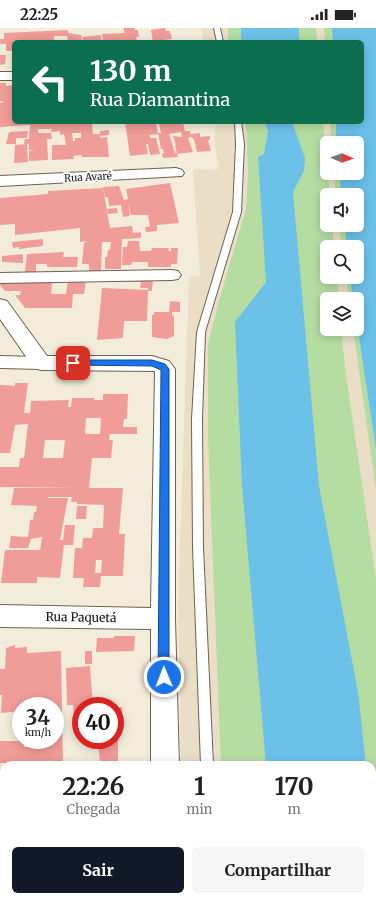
<!DOCTYPE html>
<html lang="pt">
<meta charset="utf-8">
<style>
:root{--surface:#fff;--page:#f6f6f6;--text:#222;--muted:#767676;--accent:#111827}
body{margin:0;font-family:Merriweather,serif;background:var(--page);color:var(--text);height:100vh;display:flex;flex-direction:column;font-size:15px;white-space:nowrap}
*{box-sizing:border-box;margin:0}
p{font-size:13px;color:var(--muted)}
.icon{flex:none;width:22px;height:22px;fill:none;stroke:currentColor;stroke-width:2;stroke-linecap:round;stroke-linejoin:round}
.map{position:relative;flex:1;overflow:hidden}
.sheet{position:absolute;left:0px;top:733px;width:376px;height:140px;display:flex;flex-direction:column;background:var(--surface);border-radius:12px 12px 0 0;box-shadow:0 2px 10px #0003}
.sheet>*{flex:none}
.hud{position:absolute;left:12px;top:12px;width:352px;height:84px;border-radius:6px;box-shadow:0 2px 10px #0003;background:#0b6e4f;color:#fff;overflow:hidden}
.needle{width:26px;rotate:92deg}
.fabs{position:absolute;left:320px;top:108px;display:grid;gap:8px}
.fabs a{display:grid;place-items:center;width:44px;height:44px;border-radius:6px;background:var(--surface);box-shadow:0 2px 10px #0003;font-size:20px}
.speed{position:absolute;left:12px;top:669px;display:flex;gap:8px;font-size:20px;font-weight:700;text-align:center}
.speed>*{display:grid;place-content:center;width:52px;height:52px;border-radius:50%;background:var(--surface);box-shadow:0 2px 10px #0003;line-height:1}
.speed small{font-size:10px;font-weight:400}
.speed .limit{border:6px solid #d22;background:#fff;color:#111}
.pin{position:absolute;display:grid;place-items:center;width:34px;height:34px;color:#fff;margin:-17px;border-radius:8px;box-shadow:0 2px 6px #0006}
.me{position:absolute;width:44px;margin:-22px;rotate:359deg;stroke-linejoin:round;filter:drop-shadow(0 0 3px #0008)}
.turn{display:flex;align-items:center;gap:14px;height:84px;padding:0 12px;font-size:18px}
.turn .icon{width:52px;height:52px;stroke-width:2.5}
.turn b{display:block;font-size:28px;line-height:34px}
.eta{display:flex;justify-content:space-evenly;align-items:center;height:68px;text-align:center}
.eta b{font-size:24px;font-weight:700;line-height:28px}
.primary-button{display:flex;gap:8px;margin-top:auto;padding:8px 12px}
.primary-button a{flex:1;height:46px;border-radius:6px;background:var(--accent);color:#fff;font-size:16px;font-weight:700;line-height:46px;text-align:center}
.primary-button a+a{background:var(--page);color:var(--text)}
.status{display:flex;justify-content:space-between;align-items:center;height:28px;padding:0 20px;background:var(--surface);direction:ltr}
.status svg{height:11px;fill:currentColor}
.map>svg:first-child{display:block}
</style>
<div class="status"><b>22:25</b><svg viewBox="0 0 49 12"><path d="M0 12V9h3v3zM5 12V6h3v6zM10 12V3h3v9zM15 12V0h3v12zM26 1h20v11H26zM47 4h2v5h-2z"/></svg></div>
<div class="map">
<svg width="376" height="873" viewBox="0 0 376 873">
<rect width="100%" height="100%" fill="#f4ecda"/>
<!-- built -->
<path fill="#eadec6" fill-rule="evenodd" d="M201 0H376V873H184V869H372V737H181L178 574 189 249 200 248 193 142 219 141 214 112 216 94H362V14H204ZM327 115H357V145H327ZM327 167H357V197H327ZM327 219H357V249H327ZM327 271H357V301H327Z"/>
<!-- green -->
<path fill="#b5dda2" d="M228 0H316L317 14H228Z
M324 0H376V462L353 301H357V271H349L346 249H357V219H342L339 197H357V167H336L334 145H357V115H332L330 94H362V14H325Z
M246 94H323L330 167H327V197H332L334 219H327V249H337L339 271H327V301H341L346 347 376 551V873H228L227 869H372V737H221L208 410V316L220 269 246 181 248 143Z"/>
<!-- water -->
<path fill="#6cc1e9" d="M241 0H299V14H241Z
M332 0H376V421L357 296V271H353L350 249H357V219H347L345 197H357V167H342L339 145H357V115H336V94H362V14H333Z
M265 94H292L305 130 304 143 293 164 319 458 358 664 366 737H266L242 458 235 294 266 254 258 129 264 126 268 103Z
M372 792 376 828V873H278V869H372Z"/>
<!-- building -->
<path fill="#f09c98" fill-rule="evenodd" d="M123 0H135V2H138L139 9H136L137 13 140 14H103L102 6 125 5Z
M165 0 166 3H170L172 11 163 12 164 14H153L151 2Z
M68 2V5L81 7 82 14H68L67 8H54V14H14V23H6V16H0V11H4V5Z
M101 7 102 14H83L82 9Z
M0 27H6L5 36 0 37Z
M0 55H6V58L14 57V94H92L93 106H100V103L109 102V107L100 108 101 110 107 109 109 129H82V127L73 128 74 131 52 132V117H66L64 106 60 107V103L51 104 52 101H38V105H51L52 111H47L48 132 29 133V123L35 122H29V116H24L25 111H29L30 97 0 99V75L4 74 0 73ZM72 105H81V110H75V113H73Z
M125 94H156L158 106 150 107V110H156L160 126 150 127 148 116H146L148 126 130 128Z
M166 94 183 95 185 103H190V106L200 105V109L210 108V112H208L211 123 197 124 194 111 191 109 188 110 193 124 177 126 178 129 163 130 162 126 164 125 163 121H161L158 105H161L159 96H166ZM181 104 182 109 173 108 176 117H175L177 125H175L169 106Z
M28 103 27 110H16V116H6L9 104Z
M27 116 28 134 14 135 15 117Z
M170 155 179 195 157 197V203L146 204 145 199H150L148 187H131L128 175 130 188 123 189 121 177 109 178 108 169H105L103 159 119 158 124 172 128 171 126 161Z
M103 160 110 200 132 198 133 205 141 204V210L122 211 121 241H105V229H107L108 222H110L111 214H102L101 243H89V236H82L84 215 88 213 80 214V200L15 207V196L0 197V170L48 166V163Z
M117 180 118 185 108 186 107 181Z
M43 211V218L19 221V219L13 220 12 214Z
M128 213H139L140 223H151L152 220H169L168 223H171V220H178L177 236H171V239H148V234H132L131 237H122L123 219H127Z
M64 224 63 229H78L77 239H47V236H36V244H25L27 226Z
M23 226V235L2 234V228Z
M128 251H153L152 263H148L147 293H124L123 310 97 312 102 260 148 262V260H140L141 254H128Z
M45 252V255H52L51 266H66L68 252H86L84 266H73L72 280H25L15 267H20L21 263H5L0 257V253Z
M170 273 180 274V284H172V288L174 287V308L167 311 152 309V287H154V284H169Z
M15 355H28L24 385H30L31 373 69 372 68 379H71L72 370H94V372H103V366H128L127 391H124L123 399H137V406H110L109 412H113L111 430H92L89 460H123L119 506H125L123 548H101L100 559H83L84 550H73L75 520H82L83 510H92L93 500H103L104 477 77 476V474H71L72 469H48V470H68L60 512H63L65 497H75L73 517H64L60 550 37 549V555H1L5 522H40L42 509 31 511 28 520H9L11 508 28 509 30 492H33L34 484H36L37 478 11 477 14 460H79L0 459V439H19L20 430H24L28 396 15 397 10 425H0V357L15 358ZM86 390H101L100 406H85ZM45 412H65L63 430H43ZM96 532H102L101 545H95Z
M77 478H87L86 491H76Z
M114 608H135L134 623 96 624 97 610H114Z
M15 617V620L27 619V625L61 623 63 736 0 735V713H24V719H49V712H55V678H21V683L1 685 2 667H0V641H5L6 620Z
M85 623H92V636H85Z
M90 638 93 678H81V704H78L77 701H75L73 677H67L66 640Z
M122 679V705H118V737L100 736 98 712H115V680Z
M3 773 4 869H16V873H0V803Z
M39 869H129V873H38Z"/>
<g fill="none" stroke-linecap="round" stroke-linejoin="round">
<defs>
<path id="service" d="M214 0H220L223 14H217Z
M235 94H241L244 116 241 184 205 304 202 391 203 519 213 737H201L193 519 192 391 197 304 233 184 236 116Z
M205 869H219V873H205Z"/>
<path id="minor" d="M0 44H14V52H0Z
M176 140 182 142 184 145 182 148 0 158V148Z
M172 242 178 243 181 247 178 251 172 252 0 255V245Z
M0 328 41 329 48 330 51 335 48 340 41 341 0 340Z"/>
<path id="tertiary" d="M0 271 7 273 47 328H152L169 333 175 341V591L179 737H151V601L0 599V577L151 580 155 343 41 342 34 340 0 291Z
M151 869H181V873H151Z"/>
</defs>
<!-- service casing -->
<use href="#service" stroke="#6a6353" stroke-width="2"/>
<!-- minor casing -->
<use href="#minor" stroke="#6a6353" stroke-width="2"/>
<!-- tertiary casing -->
<use href="#tertiary" stroke="#6a6353" stroke-width="2"/>
<!-- service -->
<use href="#service" fill="#fff" fill-rule="evenodd"/>
<!-- minor -->
<use href="#minor" fill="#fff" fill-rule="evenodd"/>
<!-- tertiary -->
<use href="#tertiary" fill="#fff" fill-rule="evenodd"/>
</g>
<!-- route -->
<path fill="#1a73e8" stroke="#114b97" d="M73 332H152L165 336 169 341V649L167 653 164 654 160 653 158 649 161 342 152 338 70 337 69 335Z"/>
<g text-anchor="middle" dominant-baseline="central" stroke-width="4" stroke-linejoin="round" paint-order="stroke">
<!-- far-street labels -->
<g font-size="10" fill="#13100a" stroke="#fff">
<text transform="translate(88 149) rotate(-3)">Rua Avaré</text>
</g>
<!-- street labels -->
<g font-size="12" fill="#13100a" stroke="#fff">
<text transform="translate(81 589) rotate(1)">Rua Paquetá</text>
</g>
</g>
</svg>
<div class="fabs">
<a><svg class="needle" viewBox="-14 -14 28 28"><path d="M0-13l5 13h-10z" fill="#e53935"/><path d="M0 13l5-13h-10z" fill="#767676"/></svg></a>
<a><svg class="icon" aria-label="sound" viewBox="0 0 24 24"><path d="M4 9h4l5-4v14l-5-4H4zM17 9q2 3 0 6"/></svg></a>
<a><svg class="icon" aria-label="search" viewBox="0 0 24 24"><circle cx="10" cy="10" r="6"/><path d="M15 15l6 6"/></svg></a>
<a><svg class="icon" aria-label="layers" viewBox="0 0 24 24"><path d="M12 4l9 5-9 5-9-5zM3 14l9 5 9-5"/></svg></a>
</div>
<div class="speed"><div>34<small>km/h</small></div><div class="limit">40</div></div>
<div class="pin" style="left:73px;top:335px;background:#d93025"><svg class="icon" aria-label="arrive" viewBox="0 0 24 24"><path d="M6 21V4h12l-3 4 3 4H6"/></svg></div>
<svg class="me" style="left:164px;top:649px" viewBox="-20 -20 40 40"><circle r="17" fill="#1a73e8" stroke="#fff" stroke-width="3"/><path d="M0-11L8 9 0 5-8 9z" fill="#fff"/></svg>
<div class="hud">
<div class="turn"><svg class="icon" aria-label="left" viewBox="0 0 24 24"><path d="M17 20v-9H6M10 6l-5 5 5 5"/></svg><div><b>130 m</b>Rua Diamantina</div></div>
</div>
<section class="sheet">
<div class="eta">
<div><b>22:26</b><p>Chegada</p></div>
<div><b>1</b><p>min</p></div>
<div><b>170</b><p>m</p></div>
</div>
<div class="primary-button"><a>Sair</a><a>Compartilhar</a></div>
</section>
</div>
